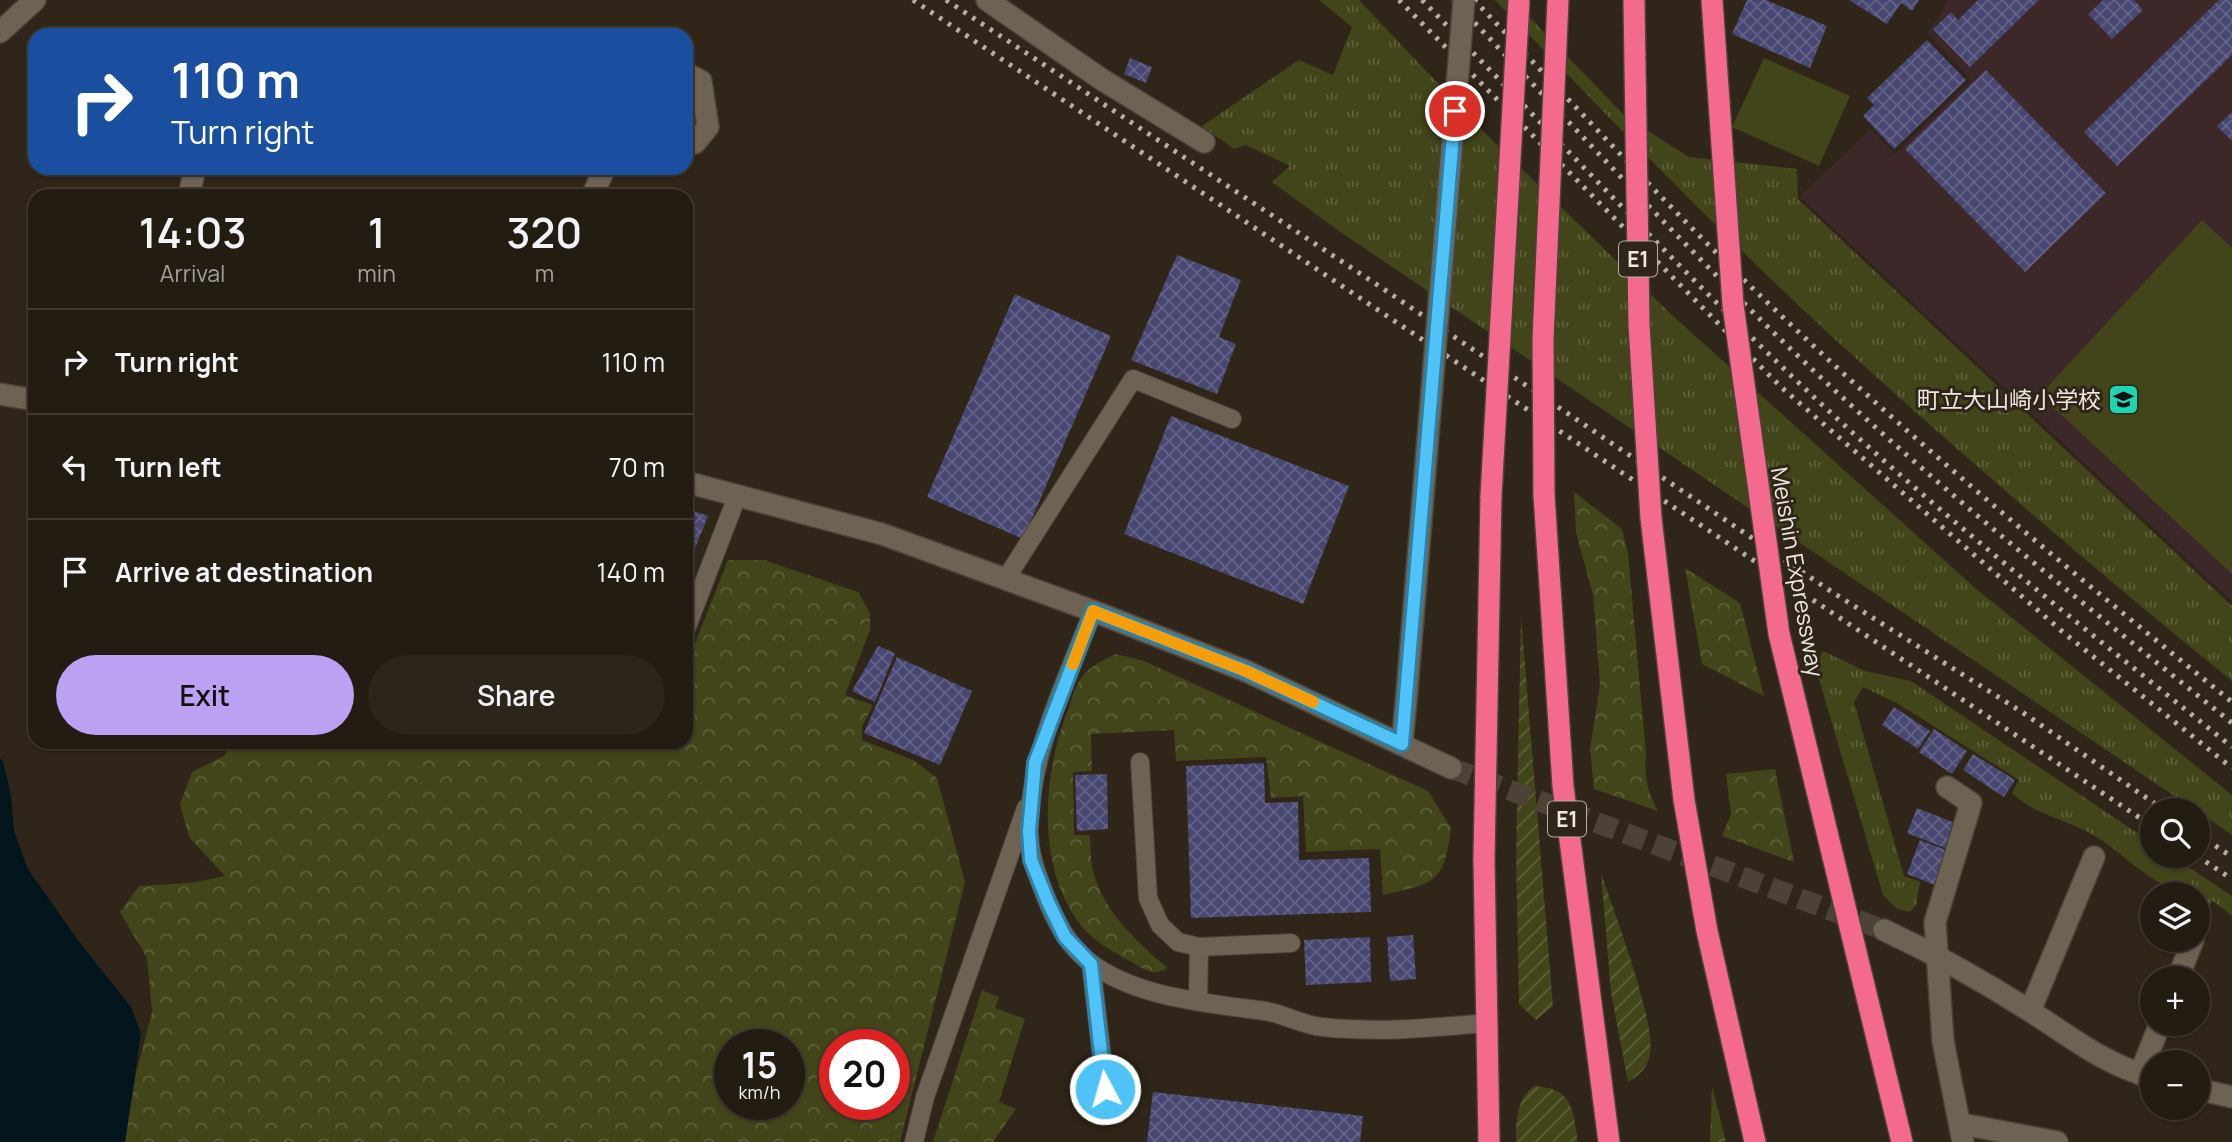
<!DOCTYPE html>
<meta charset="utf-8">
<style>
:root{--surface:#231c12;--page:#2b251b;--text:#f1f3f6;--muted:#a3a19f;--line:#403a32;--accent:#bca0f2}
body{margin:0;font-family:Manrope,"Noto Sans JP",sans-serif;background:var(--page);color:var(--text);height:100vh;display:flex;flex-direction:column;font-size:26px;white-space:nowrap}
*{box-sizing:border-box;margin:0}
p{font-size:23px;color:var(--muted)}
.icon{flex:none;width:38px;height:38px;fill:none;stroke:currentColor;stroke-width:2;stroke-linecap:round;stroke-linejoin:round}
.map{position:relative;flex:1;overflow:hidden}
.drawer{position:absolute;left:28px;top:189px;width:665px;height:560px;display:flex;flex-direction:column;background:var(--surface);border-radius:21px;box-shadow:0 2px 5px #0004,0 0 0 2px var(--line)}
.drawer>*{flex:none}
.banner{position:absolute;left:28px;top:28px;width:665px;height:147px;border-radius:21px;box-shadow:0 2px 5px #0004,0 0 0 2px var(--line);background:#1a4fa0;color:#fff;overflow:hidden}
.tools{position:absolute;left:2140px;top:798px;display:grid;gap:14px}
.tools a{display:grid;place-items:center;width:70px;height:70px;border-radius:50%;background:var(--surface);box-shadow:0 2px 5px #0004,0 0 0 2px var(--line);font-size:35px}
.speed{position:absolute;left:714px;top:1029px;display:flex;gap:14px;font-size:35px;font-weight:700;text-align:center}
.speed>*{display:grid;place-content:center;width:91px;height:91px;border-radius:50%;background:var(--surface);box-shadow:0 2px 5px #0004,0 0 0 2px var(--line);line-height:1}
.speed small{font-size:18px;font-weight:400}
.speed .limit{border:10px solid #d22;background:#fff;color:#111}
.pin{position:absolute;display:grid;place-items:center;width:60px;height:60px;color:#fff;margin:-30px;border:4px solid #fff;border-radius:50%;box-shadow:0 2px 7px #0007}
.me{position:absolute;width:77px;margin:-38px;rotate:354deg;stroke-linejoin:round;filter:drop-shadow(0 0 5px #0008)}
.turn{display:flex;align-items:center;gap:24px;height:147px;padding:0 28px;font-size:32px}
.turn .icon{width:91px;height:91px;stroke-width:2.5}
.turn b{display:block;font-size:49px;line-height:60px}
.eta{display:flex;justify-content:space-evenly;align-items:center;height:119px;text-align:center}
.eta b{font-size:42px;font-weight:600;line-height:49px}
.cta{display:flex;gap:14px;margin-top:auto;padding:14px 28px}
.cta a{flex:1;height:80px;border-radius:42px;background:var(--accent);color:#111;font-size:28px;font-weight:600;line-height:80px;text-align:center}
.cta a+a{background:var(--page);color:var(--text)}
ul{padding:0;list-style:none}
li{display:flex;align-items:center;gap:21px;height:105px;padding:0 28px;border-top:2px solid var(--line)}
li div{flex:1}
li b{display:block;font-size:26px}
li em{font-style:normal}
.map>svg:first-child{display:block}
</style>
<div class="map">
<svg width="2232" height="1142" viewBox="0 0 2232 1142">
<defs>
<pattern id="grass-tufts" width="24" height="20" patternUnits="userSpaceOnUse" patternTransform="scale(1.75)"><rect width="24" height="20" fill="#424519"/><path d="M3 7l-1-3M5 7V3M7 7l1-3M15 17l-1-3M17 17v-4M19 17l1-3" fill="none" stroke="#5e603a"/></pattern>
<pattern id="forest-crowns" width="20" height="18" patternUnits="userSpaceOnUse" patternTransform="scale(1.75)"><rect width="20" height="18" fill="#424519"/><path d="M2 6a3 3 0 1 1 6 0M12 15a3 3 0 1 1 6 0" fill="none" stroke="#5e603a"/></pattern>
<pattern id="garden-furrows" width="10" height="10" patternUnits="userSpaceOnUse" patternTransform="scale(1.75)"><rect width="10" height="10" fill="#424519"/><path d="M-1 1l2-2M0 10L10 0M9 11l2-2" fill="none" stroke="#5e603a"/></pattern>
<pattern id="building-cross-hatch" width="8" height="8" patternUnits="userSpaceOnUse" patternTransform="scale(1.75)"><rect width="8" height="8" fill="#484772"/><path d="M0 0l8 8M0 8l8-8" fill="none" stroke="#636286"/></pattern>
</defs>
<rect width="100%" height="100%" fill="#2f2518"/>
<!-- education -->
<path fill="#3c2828" d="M1948 0H2232V601L1800 197 1870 129 1895 154 1971 80 1928 33Z"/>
<!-- grass -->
<path fill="url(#grass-tufts)" d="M1319 0H1359L1483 131 1673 316 1975 588 2232 795V835L1339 231 1272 182 1290 166 1246 145 1234 149 1202 126 1299 60 1333 75 1352 27Z
M1495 0H1513L1626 117 1689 157 1797 169 1798 199 2232 606V681C2098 572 1967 460 1839 343 1720 234 1608 116 1495 0Z
M1823 651 1865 671 1911 681 2152 843V856H2172L2232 896V916L2213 901 2202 910 2198 908V894C2156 894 2124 851 2088 832 2062 818 2034 814 2012 793L2019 780 1897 703 1863 687 1854 702 1904 876 1920 882 1916 905 1910 912 1897 909 1883 895 1815 666Z"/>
<!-- forest -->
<path fill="url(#forest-crowns)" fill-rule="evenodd" d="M1574 492 1622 529 1628 553 1646 754C1644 776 1647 791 1658 811L1594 789 1590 749 1600 685 1593 594 1576 533Z
M728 560H764L858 592 870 613V630L845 695 873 705 862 727V740L913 760 937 778 965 882 900 1142H125L136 1074 152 1012 147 958 120 912 139 886 191 883 225 876 189 837 180 804 192 772 224 756 234 742H686V660L689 659ZM730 1045H789V1104H730ZM835 1045H894V1104H835Z
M1685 568 1740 603 1764 696 1702 664Z
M1116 654 1144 661 1428 791 1451 828C1444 883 1436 883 1383 895L1380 849 1306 852 1303 796 1271 798 1266 757 1176 761 1174 730 1091 734 1092 771 1073 772 1074 835H1090C1091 848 1090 862 1094 874 1104 912 1139 944 1168 968 1154 977 1143 969 1130 961 1113 952 1090 939 1079 923 1035 863 1043 772 1069 707 1072 698 1075 686 1081 678 1090 666 1103 660 1116 654Z
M1775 769 1794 862 1722 836 1731 814 1726 774Z
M982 990 999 997 995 1008 1025 1019 999 1102 1016 1109 993 1142H933Z
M1712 1086 1726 1142H1710Z"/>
<!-- park -->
<path fill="#424519" d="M1764 58 1850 96 1819 166 1732 127Z
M2202 220 2232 248V574L2040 395Z"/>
<!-- garden -->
<path fill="url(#garden-furrows)" d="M1521 617 1553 1006 1536 1020 1519 1004 1516 857Z
M1601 873C1613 909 1656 1021 1650 1054 1648 1067 1639 1076 1628 1082L1611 993Z
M1534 1086C1573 1088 1573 1109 1578 1142H1516C1516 1120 1516 1100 1534 1086Z"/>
<!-- water -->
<path fill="#04161d" d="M0 759 3 761 11 795 14 831 28 869 77 939 131 1007 141 1033 125 1142H0Z"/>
<!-- building -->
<path fill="url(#building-cross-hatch)" d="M1747 0H1766L1827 26 1810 68 1732 34Z
M1849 0H1919L1912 11 1901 3 1887 24Z
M1978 0H2039L1970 67 1933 29 1951 12 1958 20Z
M2103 0H2134L2143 10 2112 39 2088 14Z
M2219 0H2232V55L2117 166 2084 132Z
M1927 40 1966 80 1894 149 1863 116 1874 105 1867 98Z
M1130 58 1152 67 1146 83 1124 74Z
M1986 70 2106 193 2025 272 1905 149Z
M2232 112V141L2217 126Z
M1177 255 1241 280 1219 337 1236 344 1217 394 1131 360Z
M1015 294 1111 336 1023 539 927 497Z
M1171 416 1349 486 1303 604 1124 534Z
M686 508 708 516 686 571Z
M878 646 895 653 875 702 852 691Z
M897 657 972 691 940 765 864 733Z
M1894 707 1930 731 1918 749 1882 725Z
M1934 729 1967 751 1952 774 1919 752Z
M1973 754 2015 780 2004 797 1963 770Z
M1264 763 1265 803 1298 802 1299 860 1369 858 1371 912 1191 918 1186 766Z
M1107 774 1108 829 1077 831 1075 775Z
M1917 808 1955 823 1945 848 1907 833Z
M1920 840 1951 852 1938 886 1907 874Z
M1413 935 1416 979 1390 981 1387 937Z
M1370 937 1371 982 1306 985 1304 940Z
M1153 1092 1363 1116 1360 1142H1147Z"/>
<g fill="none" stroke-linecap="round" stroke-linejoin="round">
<!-- street-tunnel -->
<path stroke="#4c4236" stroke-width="21" stroke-dasharray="21 10" stroke-linecap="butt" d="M1451 768 1884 930"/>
<defs>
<path id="lane" d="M1007 577 1133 379 1232 419
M1093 611C1066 682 1030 752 1029 829 1029 853 1036 872 1045 895 1053 916 1064 938 1080 954 1125 997 1206 1003 1265 1011 1284 1014 1302 1025 1322 1027 1377 1033 1431 1028 1486 1023
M686 629 738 494
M1140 762 1148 898 1160 925 1178 942 1199 947
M1091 964 1108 1108
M1198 1001 1199 947 1291 943
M914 1142 925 1097 1026 808"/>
<path id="street" d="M987 0 1101 79 1204 142
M0 32 35 0
M686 73 701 81 708 127 695 143 686 144
M189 196 193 177
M592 196 605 168
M0 394 35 400
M686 482 882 534 1093 611
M1947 787 1971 803 1935 922 1943 1041 1963 1142
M1884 930C1935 954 1983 981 2030 1011 2068 1035 2108 1067 2152 1077
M2178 978 2193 940
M2030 1011 2094 857
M2140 1074 2160 1024
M2198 1089 2232 1097
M1962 1124 2057 1142"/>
<path id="secondary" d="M1093 611 1246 671 1451 768
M1402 744 1407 691"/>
<path id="highway" d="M1544 495 1563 786 1609 1142
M1651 518 1684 800 1707 931 1755 1142
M1779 634 1902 1142
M1489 1142 1484 859 1491 496"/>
</defs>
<!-- lane casing -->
<use href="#lane" stroke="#4b4238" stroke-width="20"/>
<!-- street casing -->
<use href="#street" stroke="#4b4238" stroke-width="24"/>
<!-- secondary casing -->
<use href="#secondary" stroke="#4b4238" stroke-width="24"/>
<!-- highway casing -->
<use href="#highway" stroke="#4b4238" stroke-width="24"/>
<!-- lane -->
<use href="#lane" stroke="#6e6253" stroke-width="18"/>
<!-- street -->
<use href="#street" stroke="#6e6253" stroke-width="21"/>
<!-- secondary -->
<use href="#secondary" stroke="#6e6253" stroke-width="21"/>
<!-- highway -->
<use href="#highway" stroke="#f4698e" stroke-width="21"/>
<!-- rail -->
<path stroke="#b6aea4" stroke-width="5" stroke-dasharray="3.5 7" stroke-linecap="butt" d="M913 0 2152 826
M946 0 1376 284 1832 592 2022 712 2164 810
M1399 0 1781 387 2064 633 2232 768
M1422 0C1539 120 1654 243 1775 360 1918 499 2077 622 2232 747
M1453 0C1559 111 1663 224 1772 331 1916 471 2075 597 2232 723
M1474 0C1571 101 1666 206 1768 303 1915 444 2074 574 2232 702
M2198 834 2232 857
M2197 856 2232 879"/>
<defs>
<path id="secondary-bridge" d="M1407 691 1464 0"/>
<path id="highway-bridge" d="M1634 0 1639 325 1651 518
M1712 0 1733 305 1779 634
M1544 495 1543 339 1558 0
M1491 496 1519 0"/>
</defs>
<!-- secondary-bridge casing -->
<use href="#secondary-bridge" stroke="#4b4238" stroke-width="24" stroke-linecap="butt"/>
<!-- highway-bridge casing -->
<use href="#highway-bridge" stroke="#4b4238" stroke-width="24" stroke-linecap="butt"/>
<!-- secondary-bridge -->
<use href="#secondary-bridge" stroke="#6e6253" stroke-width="21"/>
<!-- highway-bridge -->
<use href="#highway-bridge" stroke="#f4698e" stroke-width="21"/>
</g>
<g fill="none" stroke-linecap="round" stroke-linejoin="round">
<defs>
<path id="route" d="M1105 1089 1091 964 1065 937 1048 902 1031 860 1029 831 1035 763 1093 611 1246 671 1402 744 1455 111"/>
</defs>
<!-- route casing -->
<use href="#route" stroke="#337fa1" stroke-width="18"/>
<!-- route -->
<use href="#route" stroke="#4fc3f7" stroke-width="12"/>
<!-- slow -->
<path stroke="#f59e0b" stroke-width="12" d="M1073 664 1093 611 1246 671 1313 702"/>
</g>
<!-- icons -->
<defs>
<symbol id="school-square" viewBox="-11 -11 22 22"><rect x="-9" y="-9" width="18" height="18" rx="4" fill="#1cd5b1" stroke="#2f2518"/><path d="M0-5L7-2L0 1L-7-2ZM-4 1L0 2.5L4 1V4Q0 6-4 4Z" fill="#111"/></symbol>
</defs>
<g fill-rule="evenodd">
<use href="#school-square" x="2106" y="382" width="35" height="35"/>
</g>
<g text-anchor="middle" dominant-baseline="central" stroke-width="6" stroke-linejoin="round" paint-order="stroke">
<!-- shield labels -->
<g fill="#2f2518" stroke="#b5aea4" stroke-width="2">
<rect x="1619" y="241.5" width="38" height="35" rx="5"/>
<rect x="1548" y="801.5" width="38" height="35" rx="5"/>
</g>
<g font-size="21" font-weight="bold" fill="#efe8e0">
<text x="1638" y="259">E1</text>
<text x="1567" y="819">E1</text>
</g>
<!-- poi labels -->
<g font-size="23" fill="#efe8e0" stroke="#2f2518" text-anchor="end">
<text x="2101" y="399">町立大山崎小学校</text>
</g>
<!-- street labels -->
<g font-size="23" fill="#efe8e0" stroke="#2f2518">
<text transform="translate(1798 572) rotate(80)">Meishin Expressway</text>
</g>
</g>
</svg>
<div class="tools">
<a><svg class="icon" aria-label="search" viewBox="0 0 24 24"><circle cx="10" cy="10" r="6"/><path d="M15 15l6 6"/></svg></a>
<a><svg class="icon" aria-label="layers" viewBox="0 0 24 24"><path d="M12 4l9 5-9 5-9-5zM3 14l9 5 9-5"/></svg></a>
<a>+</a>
<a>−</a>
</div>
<div class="speed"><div>15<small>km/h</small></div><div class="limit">20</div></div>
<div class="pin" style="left:1455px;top:111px;background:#d93025"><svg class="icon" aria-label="arrive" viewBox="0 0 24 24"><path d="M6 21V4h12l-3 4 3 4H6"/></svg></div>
<svg class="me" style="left:1105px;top:1089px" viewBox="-20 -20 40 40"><circle r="17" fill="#4fc3f7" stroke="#fff" stroke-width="3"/><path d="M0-11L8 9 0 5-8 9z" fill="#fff"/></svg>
<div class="banner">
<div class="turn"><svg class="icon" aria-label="right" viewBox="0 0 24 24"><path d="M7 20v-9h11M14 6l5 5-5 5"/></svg><div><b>110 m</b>Turn right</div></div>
</div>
<section class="drawer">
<div class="eta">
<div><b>14:03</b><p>Arrival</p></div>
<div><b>1</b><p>min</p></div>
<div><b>320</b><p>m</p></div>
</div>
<ul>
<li><svg class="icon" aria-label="right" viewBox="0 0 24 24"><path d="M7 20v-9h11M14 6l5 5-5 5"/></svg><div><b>Turn right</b></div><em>110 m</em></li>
<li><svg class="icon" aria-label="left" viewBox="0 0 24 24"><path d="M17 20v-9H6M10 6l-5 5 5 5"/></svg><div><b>Turn left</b></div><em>70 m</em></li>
<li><svg class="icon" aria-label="arrive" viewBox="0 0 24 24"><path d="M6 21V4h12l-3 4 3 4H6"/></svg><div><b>Arrive at destination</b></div><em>140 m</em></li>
</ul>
<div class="cta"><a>Exit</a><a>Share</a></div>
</section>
</div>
